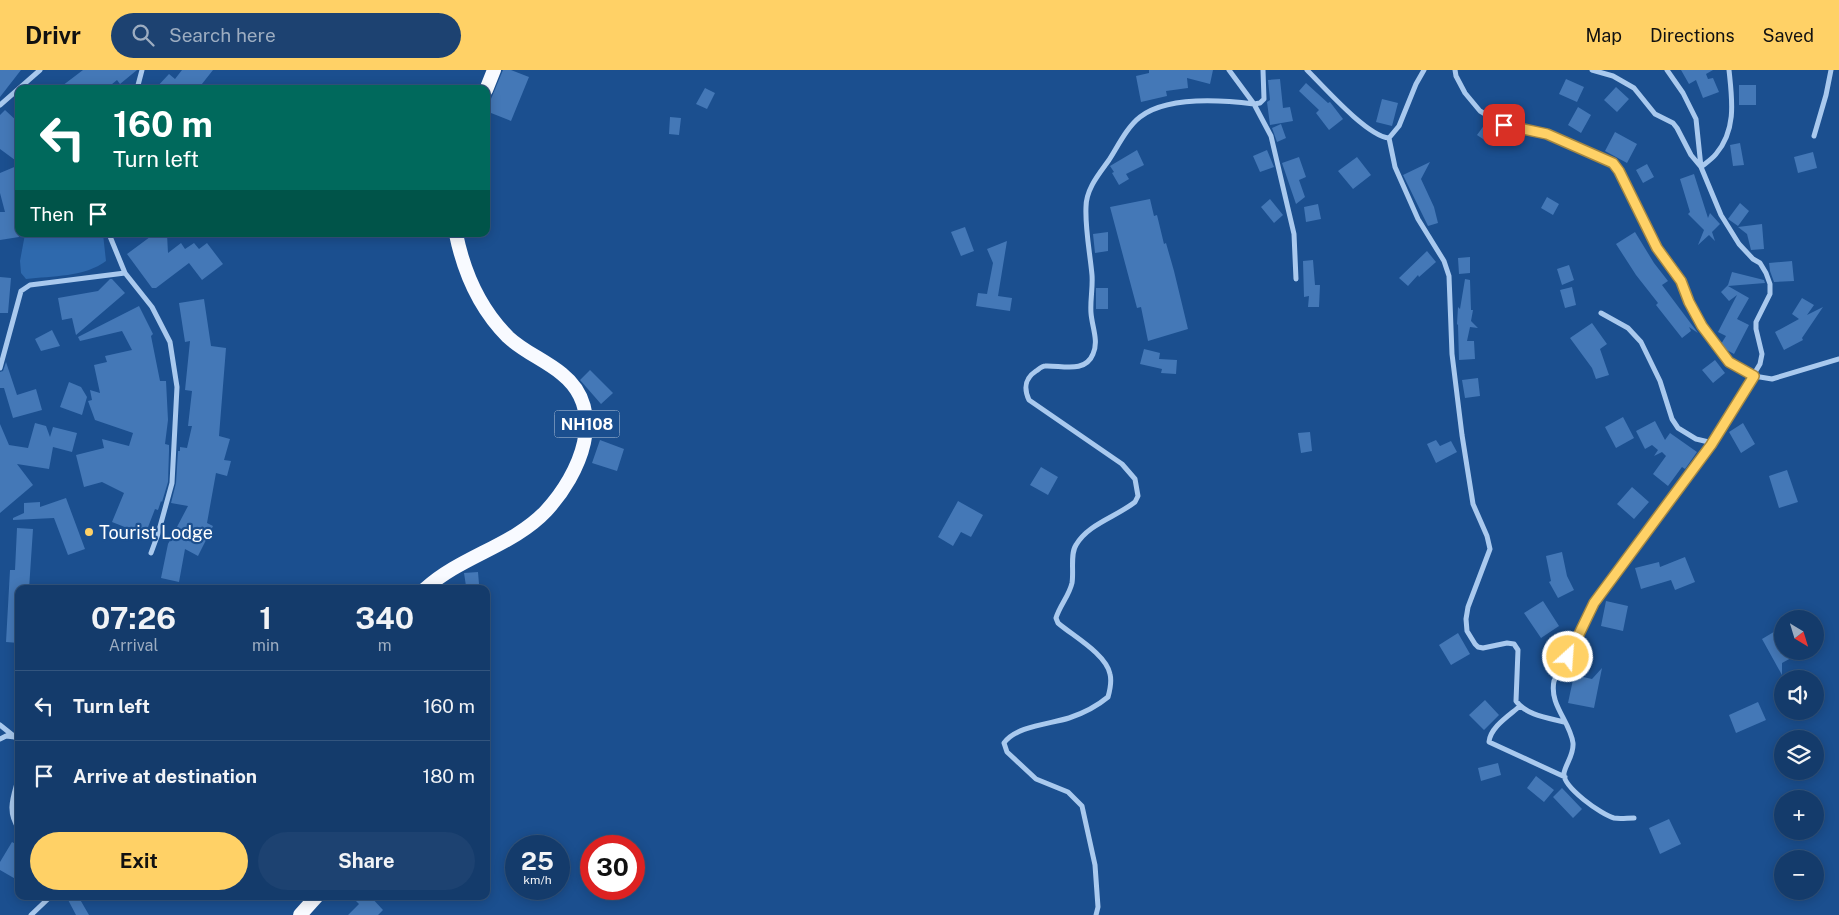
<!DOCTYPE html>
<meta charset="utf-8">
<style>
:root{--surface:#143b6b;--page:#1d4271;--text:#f1f3f6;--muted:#9dadc1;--line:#33557e;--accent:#ffd166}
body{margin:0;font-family:"Public Sans",sans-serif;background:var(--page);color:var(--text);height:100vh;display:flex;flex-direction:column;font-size:19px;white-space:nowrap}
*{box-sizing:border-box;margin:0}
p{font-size:16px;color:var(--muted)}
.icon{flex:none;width:28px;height:28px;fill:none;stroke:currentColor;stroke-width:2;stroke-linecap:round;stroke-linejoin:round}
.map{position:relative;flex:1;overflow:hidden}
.sheet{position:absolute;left:15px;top:515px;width:475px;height:315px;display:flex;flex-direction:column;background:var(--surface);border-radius:10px;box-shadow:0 2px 12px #0003,0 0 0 1px var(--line)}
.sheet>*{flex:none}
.guide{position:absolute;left:15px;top:15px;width:475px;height:152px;border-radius:10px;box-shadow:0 2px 12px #0003,0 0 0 1px var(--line);background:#00695c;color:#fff;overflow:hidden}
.needle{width:32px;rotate:142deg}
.controls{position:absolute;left:1774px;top:540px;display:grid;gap:10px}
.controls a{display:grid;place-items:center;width:50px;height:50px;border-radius:50%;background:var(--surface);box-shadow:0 2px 12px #0003,0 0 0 1px var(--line);font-size:25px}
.speed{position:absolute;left:505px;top:765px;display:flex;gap:10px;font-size:25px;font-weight:700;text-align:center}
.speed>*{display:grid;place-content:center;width:65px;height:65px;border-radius:50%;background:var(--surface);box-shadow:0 2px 12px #0003,0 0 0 1px var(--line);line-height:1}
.speed small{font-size:12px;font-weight:400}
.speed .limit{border:8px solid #d22;background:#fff;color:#111}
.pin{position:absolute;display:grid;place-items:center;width:42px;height:42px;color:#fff;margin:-21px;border-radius:10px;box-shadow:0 2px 8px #0006}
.me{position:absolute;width:55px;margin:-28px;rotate:26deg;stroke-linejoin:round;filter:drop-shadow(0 0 4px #0008)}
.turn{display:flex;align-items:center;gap:18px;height:105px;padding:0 15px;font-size:22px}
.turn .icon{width:65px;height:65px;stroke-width:2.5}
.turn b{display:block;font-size:35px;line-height:42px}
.then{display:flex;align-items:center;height:48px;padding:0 15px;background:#0003;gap:10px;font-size:19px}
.eta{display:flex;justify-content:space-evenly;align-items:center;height:85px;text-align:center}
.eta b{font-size:30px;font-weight:700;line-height:35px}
.button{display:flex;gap:10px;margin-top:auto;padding:10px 15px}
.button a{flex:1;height:58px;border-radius:30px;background:var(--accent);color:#111;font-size:20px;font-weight:700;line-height:58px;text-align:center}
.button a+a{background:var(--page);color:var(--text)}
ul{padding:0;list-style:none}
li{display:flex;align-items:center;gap:15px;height:70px;padding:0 15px;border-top:1px solid var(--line)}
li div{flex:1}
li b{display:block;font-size:19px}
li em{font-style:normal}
header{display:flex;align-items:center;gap:30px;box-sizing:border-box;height:70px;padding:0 25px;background:var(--accent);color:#111}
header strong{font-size:24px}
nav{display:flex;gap:28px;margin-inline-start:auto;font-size:18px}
.search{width:350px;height:45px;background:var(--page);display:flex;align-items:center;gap:12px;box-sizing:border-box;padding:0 18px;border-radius:28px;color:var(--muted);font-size:19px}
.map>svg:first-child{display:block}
</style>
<header>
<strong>Drivr</strong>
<div class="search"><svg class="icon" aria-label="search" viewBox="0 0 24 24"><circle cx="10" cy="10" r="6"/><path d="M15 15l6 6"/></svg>Search here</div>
<nav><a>Map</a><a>Directions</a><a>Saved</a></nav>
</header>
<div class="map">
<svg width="1839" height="845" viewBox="0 0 1839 845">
<rect width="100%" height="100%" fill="#1b4f8f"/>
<!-- green -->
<path fill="#2e69ad" d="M25 164H103L106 191C85 207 52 206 26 209L21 203 20 191Z"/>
<!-- building -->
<path fill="#4478b7" d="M0 0H21L0 27Z
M83 0H137L120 14 117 10 106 19H58Z
M182 0H213L198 19H155L169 4 175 9Z
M503 0H511L529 7 511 51 486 41Z
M1149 0H1213L1210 14 1187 8 1188 18 1166 21 1167 26 1141 32 1136 6 1149 3Z
M1681 0H1713L1706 4 1708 9 1713 8 1719 22 1703 28 1696 10 1689 14Z
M1280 9 1283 38 1290 37 1293 51 1270 55 1267 32 1270 30 1268 10Z
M1566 9 1584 17 1577 32 1559 24Z
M1306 13 1328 33 1330 32 1343 49 1329 60 1316 43 1319 40 1299 21Z
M1739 15H1756V35H1739Z
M1616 17 1629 29 1617 42 1604 30Z
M705 18 715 23 707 39 696 34Z
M1382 29 1398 33 1392 56 1376 52Z
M1578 37 1591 45 1581 63 1568 55Z
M5 40 19 53V93L0 79V45Z
M670 47 681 48 679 65 669 64Z
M1281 54 1286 68 1277 72 1272 58Z
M1485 54 1500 64 1492 75 1477 65Z
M1615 62 1637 74 1627 93 1605 81Z
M1740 73 1744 95 1733 96 1730 75Z
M1137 80 1144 95 1126 104 1129 109 1119 115 1112 103 1114 102 1110 96Z
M1267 80 1274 97 1260 102 1253 86Z
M1813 82 1817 98 1798 103 1794 87Z
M1299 87 1306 107 1299 110 1305 127 1296 134 1282 93Z
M1357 87 1371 105 1353 119 1338 101Z
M1430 92 1421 109 1434 137 1438 153 1428 156 1403 105Z
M1647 94 1654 107 1643 113 1636 100Z
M19 95V132L15 133 19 167 0 170V142H5L0 123V103Z
M1694 104 1708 148 1710 143 1720 154 1712 162 1715 171 1709 165 1698 175 1704 160 1688 144 1690 142 1680 109Z
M1547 127 1559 134 1553 145 1541 138Z
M1150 129 1154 146 1157 145 1164 174 1166 173 1174 201 1188 259 1148 271 1141 237 1137 238 1110 137Z
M1270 129 1283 145 1274 153 1261 137Z
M1740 133 1749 141 1738 156 1728 149Z
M1318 134 1321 149 1306 152 1304 137Z
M1762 154 1764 179 1751 180 1747 164 1738 157Z
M965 157 974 181 961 186 951 162Z
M1108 162V181L1095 183 1093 164Z
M1635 162 1654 193 1668 211 1662 215 1698 263 1689 257 1691 261 1682 268 1656 235 1658 233 1636 205 1616 174Z
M154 164H167L168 183 181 173 185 179 194 173 199 179 207 173 223 194 202 210 189 193 156 218H152L127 184Z
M1007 171 998 226 1012 228 1010 241 976 236 978 223 987 224 993 193 987 179Z
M1427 181 1436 192 1419 207 1418 205 1408 216 1399 208Z
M1470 187V203L1459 204 1458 188Z
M1313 190 1315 215H1320L1319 237H1308L1309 226 1304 227 1303 191Z
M1792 191 1794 211 1774 212 1770 201 1769 193Z
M1569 195 1574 210 1562 215 1557 199Z
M1732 202 1764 210 1765 213 1728 216 1749 228 1737 249 1749 255 1734 284 1725 279 1721 274 1726 266 1718 262 1737 225 1729 231 1721 222 1728 215Z
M0 207 11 208 8 243H0Z
M110 209H112L125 223 76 265 72 248 62 250 58 228 98 221Z
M1465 209 1470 210 1471 240H1473L1471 251 1478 258 1470 257 1467 271H1474L1475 289 1459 290 1458 255 1457 254 1458 237 1460 239Z
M1572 217 1576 235 1565 238 1560 220Z
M1096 218H1108V239H1096Z
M1802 228 1814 235 1807 245 1823 237 1802 268 1803 270 1784 280 1775 262 1799 249 1792 244Z
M204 229 211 276 226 278 219 366 230 369 224 390 231 391 227 406 216 403 207 453 213 456 198 486 185 479 179 512 161 508 168 474 188 436 171 433 176 413 178 381H180V377L187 378 192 356H188L192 321 185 320 190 271 185 272 179 233Z
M139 236 153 264 151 266 160 311H166L168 350 165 374 169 375V381L168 412 162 432 161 431 158 440 155 439 145 465 112 452 124 423 102 412 84 417 76 385 104 378 102 369 129 376 133 363 95 350 88 331 92 330 90 320 100 323 94 295 107 292 105 286 132 280 122 261 80 271 78 267Z
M1592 253 1607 274 1600 279 1609 305 1596 309 1592 298 1570 268Z
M52 260 60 276 41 281 35 269Z
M1144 279 1160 283 1159 289 1177 290 1176 304 1161 303 1162 299 1140 294Z
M1715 290 1725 303 1713 313 1702 300Z
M6 292 17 325 36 319 42 340 13 348 4 318H0V302L3 301Z
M590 300 613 323 601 334 580 310Z
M1478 308 1480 326 1465 328 1462 310Z
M69 312 81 317 87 327 82 345 60 337Z
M1623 347 1634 368 1616 378 1605 357Z
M1655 351 1665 370 1670 363 1697 382 1685 399 1682 397 1668 416 1653 404 1666 386 1662 382 1654 386 1658 380 1652 375 1645 379 1636 361Z
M35 353 46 356 50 367 53 357 77 363 72 382 53 377 49 399 17 394 33 415 0 443V354L9 375 28 378Z
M1743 353 1755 374 1741 383 1729 362Z
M1310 362 1312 381 1301 383 1298 363Z
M600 370 624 379 617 401 592 393Z
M1436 370 1440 376 1451 371 1457 382 1436 393 1427 374Z
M1041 397 1058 407 1048 425 1030 415Z
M1787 400 1798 432 1779 438 1769 406Z
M1632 417 1649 432 1634 449 1617 434Z
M66 428 85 479 68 485 54 448 13 450V448L24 443V433L40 432V437Z
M958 431 983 445 971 467 961 462 953 476 938 467Z
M17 458 33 459 29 519H19V573L6 572 10 500H15Z
M1562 482 1567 506 1574 520 1558 528 1549 512 1551 511 1546 486Z
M1685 487 1695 512 1675 520 1671 510 1641 519 1635 498 1659 492 1660 497Z
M478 502 479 514 466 516 464 503Z
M1543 531 1559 556 1541 568 1524 543Z
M1606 531 1628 536 1623 561 1601 556Z
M1782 557V581H1804L1782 593V605L1762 569Z
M1458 563 1470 584 1451 595 1439 575Z
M1602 598 1594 638 1568 633 1574 605 1592 609Z
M1485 630 1499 645 1484 660 1469 645Z
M1758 632 1766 650 1736 663 1729 645Z
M1498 693 1501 705 1481 711 1478 698Z
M1536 706 1554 720 1544 732 1527 718Z
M1562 718 1582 739 1573 748 1553 727Z
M1669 749 1681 774 1660 784 1649 758Z
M12 772 19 776V811L0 800V792Z
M66 826H78L89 845H76Z
M351 826H370L383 840 378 845H348L359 834Z"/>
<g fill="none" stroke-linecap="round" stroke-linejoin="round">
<!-- minor -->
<path stroke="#a9c9ee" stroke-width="5" d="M1229 0 1254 34 1271 66 1294 164 1296 209
M1307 0C1324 17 1367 66 1389 68L1399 56 1416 14 1424 0
M1455 0 1456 6 1465 23 1480 41 1504 55 1547 64 1613 93 1619 101 1657 179 1681 211 1689 232 1703 256 1729 292 1754 306 1772 309 1839 289
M1592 0 1613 6 1634 18 1655 44 1673 53 1677 58 1691 85 1701 97C1706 93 1712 89 1716 84 1737 59 1732 29 1729 0
M137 19 142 0
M0 35 40 0
M1814 66 1826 25 1831 0
M1389 68 1395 97 1418 149 1444 191 1449 206 1452 284 1462 365 1473 434 1487 466 1490 479 1468 537 1466 549 1467 561 1475 574 1478 577 1483 578 1507 573 1514 574 1518 580 1516 631C1526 645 1548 648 1564 652
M109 164 125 203 152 237 170 272 177 317 172 413 158 464 151 483
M1601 243 1628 258 1641 272 1660 311 1672 349 1678 358 1696 369 1713 373
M0 298 21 221 30 215 125 203
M1520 636C1510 645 1490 657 1489 672L1565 707
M0 655 15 667
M0 669 6 666 15 667 19 673
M19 706C14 726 6 740 19 759
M1634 748C1627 748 1620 749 1614 748 1602 745 1562 717 1564 703 1566 693 1574 685 1573 673 1570 651 1549 635 1554 611L1595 533 1711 375 1760 294 1762 284 1756 259V252L1770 224V214L1766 203 1760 193 1753 189 1739 174 1721 145 1701 97 1696 49 1683 23 1667 0
M31 845 51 826
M1096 845 1098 837 1095 795 1082 736 1068 722 1036 709 1007 682 1004 673C1016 656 1050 654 1069 648 1084 643 1096 637 1108 627 1110 620 1112 612 1110 604 1106 584 1073 566 1058 553L1056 548C1060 535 1069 526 1072 513 1074 501 1070 484 1076 475 1088 454 1116 447 1135 432L1138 426 1135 409 1122 394 1029 330C1024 319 1024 309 1036 301 1039 299 1042 296 1045 296 1061 295 1085 304 1093 284 1099 271 1092 257 1091 243 1090 230 1093 218 1092 205 1090 183 1085 159 1086 137 1086 119 1099 104 1109 90 1118 76 1127 57 1140 47 1167 26 1222 30 1254 34L1260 33 1264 29 1263 0"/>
<!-- trunk -->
<path stroke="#f8faff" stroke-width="14" d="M486 20 494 0
M425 519C461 486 513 476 546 441 580 404 608 341 562 304 545 290 524 282 508 267 479 238 464 203 456 164
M300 845 317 826"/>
</g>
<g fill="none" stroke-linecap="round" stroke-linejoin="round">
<defs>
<path id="route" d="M1504 55 1547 64 1613 93 1619 101 1657 178 1681 211 1689 232 1702 256 1729 292 1754 306 1711 375 1594 533 1568 587"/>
</defs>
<!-- route casing -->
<use href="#route" stroke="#a68842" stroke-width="12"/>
<!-- route -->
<use href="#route" stroke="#ffd166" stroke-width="9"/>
</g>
<!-- markers -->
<circle fill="#ffd166" stroke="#1b4f8f" stroke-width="2" cx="89" cy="462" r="5"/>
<g text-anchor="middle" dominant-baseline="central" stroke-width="4.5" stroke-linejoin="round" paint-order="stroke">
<!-- shield labels -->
<rect fill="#1b4f8f" stroke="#bbcadd" stroke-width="1" x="554.5" y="340.5" width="65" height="27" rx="4"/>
<g font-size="16" font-weight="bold" fill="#fff">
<text x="587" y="354">NH108</text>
</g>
<!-- poi labels -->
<g font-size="18" fill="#fff" stroke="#1b4f8f" text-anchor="start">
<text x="99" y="462">Tourist Lodge</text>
</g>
</g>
</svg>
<div class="controls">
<a><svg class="needle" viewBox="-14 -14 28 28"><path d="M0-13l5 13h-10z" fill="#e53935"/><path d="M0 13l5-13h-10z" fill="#9dadc1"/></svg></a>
<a><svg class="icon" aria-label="sound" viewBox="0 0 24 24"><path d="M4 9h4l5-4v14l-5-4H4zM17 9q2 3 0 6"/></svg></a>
<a><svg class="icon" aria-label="layers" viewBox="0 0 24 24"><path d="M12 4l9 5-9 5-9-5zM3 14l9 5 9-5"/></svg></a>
<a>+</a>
<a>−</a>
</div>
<div class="speed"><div>25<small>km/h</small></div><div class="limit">30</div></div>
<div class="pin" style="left:1504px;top:55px;background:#d93025"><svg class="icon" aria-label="arrive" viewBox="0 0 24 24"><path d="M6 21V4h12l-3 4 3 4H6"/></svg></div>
<svg class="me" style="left:1568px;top:587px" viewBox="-20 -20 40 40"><circle r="17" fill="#ffd166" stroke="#fff" stroke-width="3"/><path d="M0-11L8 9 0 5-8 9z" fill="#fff"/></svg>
<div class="guide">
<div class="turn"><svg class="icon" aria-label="left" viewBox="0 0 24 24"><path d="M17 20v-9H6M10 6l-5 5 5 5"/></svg><div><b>160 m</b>Turn left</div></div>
<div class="then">Then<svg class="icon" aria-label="arrive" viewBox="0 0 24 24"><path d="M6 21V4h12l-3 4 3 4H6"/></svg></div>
</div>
<section class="sheet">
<div class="eta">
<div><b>07:26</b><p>Arrival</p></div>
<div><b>1</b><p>min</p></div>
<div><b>340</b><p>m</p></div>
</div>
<ul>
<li><svg class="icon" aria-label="left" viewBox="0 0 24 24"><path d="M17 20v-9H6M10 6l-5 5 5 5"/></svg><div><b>Turn left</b></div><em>160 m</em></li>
<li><svg class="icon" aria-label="arrive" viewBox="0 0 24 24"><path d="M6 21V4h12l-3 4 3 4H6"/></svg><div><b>Arrive at destination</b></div><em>180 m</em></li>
</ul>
<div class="button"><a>Exit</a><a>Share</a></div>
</section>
</div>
